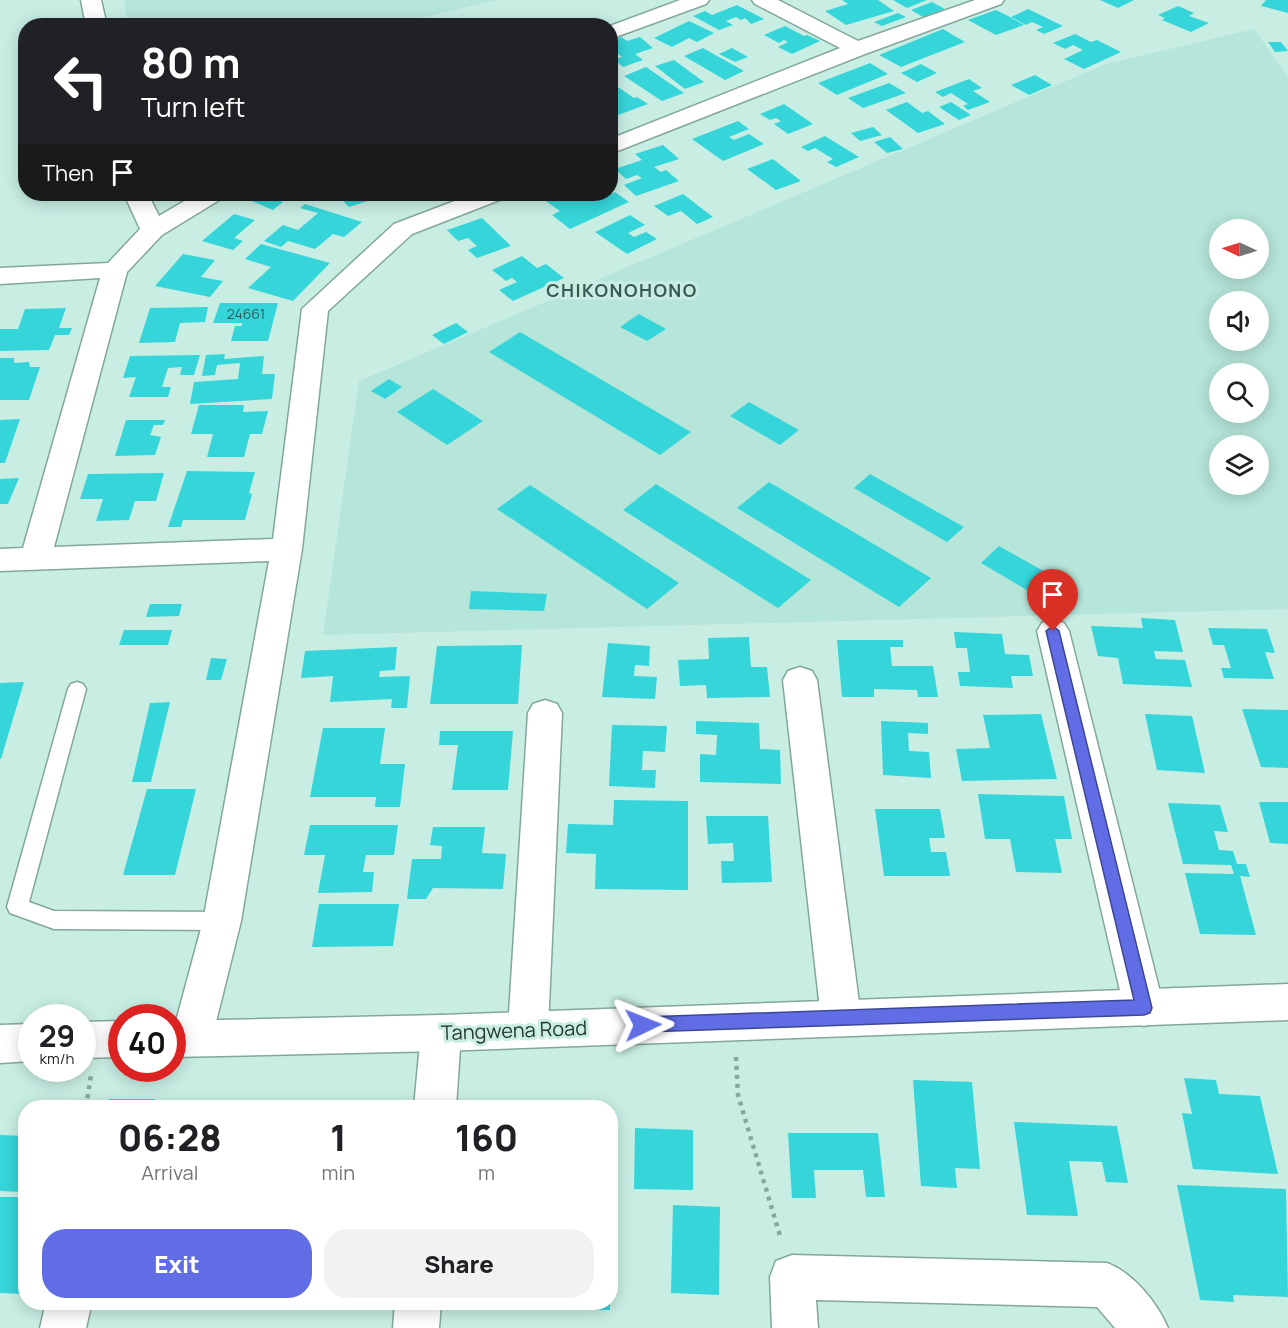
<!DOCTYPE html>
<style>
:root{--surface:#fff;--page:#f2f2f2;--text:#202124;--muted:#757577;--accent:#606de4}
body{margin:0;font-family:Manrope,sans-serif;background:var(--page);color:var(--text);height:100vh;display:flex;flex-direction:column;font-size:22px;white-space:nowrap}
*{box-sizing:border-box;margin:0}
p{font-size:20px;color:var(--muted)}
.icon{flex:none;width:33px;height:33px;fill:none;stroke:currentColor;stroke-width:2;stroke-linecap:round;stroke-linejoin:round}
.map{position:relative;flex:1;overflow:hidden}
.side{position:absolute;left:18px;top:1100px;width:600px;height:210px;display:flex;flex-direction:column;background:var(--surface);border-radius:24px;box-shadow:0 3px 15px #0003}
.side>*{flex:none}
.hud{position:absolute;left:18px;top:18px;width:600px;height:183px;border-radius:24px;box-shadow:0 3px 15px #0003;background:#202124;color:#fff;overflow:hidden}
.needle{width:39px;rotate:274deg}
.fabs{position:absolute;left:1209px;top:219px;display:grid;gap:12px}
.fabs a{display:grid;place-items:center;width:60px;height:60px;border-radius:50%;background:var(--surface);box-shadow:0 3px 15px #0003;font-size:30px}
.speed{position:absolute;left:18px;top:1004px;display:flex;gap:12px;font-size:30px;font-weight:700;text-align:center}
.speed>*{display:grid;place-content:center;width:78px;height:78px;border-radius:50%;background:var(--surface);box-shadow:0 3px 15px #0003;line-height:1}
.speed small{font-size:15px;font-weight:400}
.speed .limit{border:9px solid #d22;background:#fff;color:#111}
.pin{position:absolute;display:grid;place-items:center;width:51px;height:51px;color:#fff;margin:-62px -26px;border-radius:50% 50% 50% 0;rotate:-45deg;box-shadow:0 0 6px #0007}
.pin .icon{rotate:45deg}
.me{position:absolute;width:66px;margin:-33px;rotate:88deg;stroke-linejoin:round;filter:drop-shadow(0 0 4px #0008)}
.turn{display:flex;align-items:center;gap:21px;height:126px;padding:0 24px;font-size:27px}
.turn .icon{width:78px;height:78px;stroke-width:2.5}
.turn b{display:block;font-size:42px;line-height:51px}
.then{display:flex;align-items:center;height:57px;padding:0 24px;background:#0003;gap:12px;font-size:22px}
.eta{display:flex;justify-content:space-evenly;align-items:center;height:102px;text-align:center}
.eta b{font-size:36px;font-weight:800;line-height:42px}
.cta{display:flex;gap:12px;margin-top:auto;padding:12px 24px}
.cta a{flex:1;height:69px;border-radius:24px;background:var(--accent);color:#fff;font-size:24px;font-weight:800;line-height:69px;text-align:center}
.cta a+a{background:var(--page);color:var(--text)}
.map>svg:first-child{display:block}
</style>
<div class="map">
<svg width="1288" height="1328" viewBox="0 0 1288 1328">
<rect width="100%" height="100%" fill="#c8eee4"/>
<!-- built -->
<path fill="#b6e5d9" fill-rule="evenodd" d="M124 0H498L391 25 128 26Z
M1254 29 1288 77V609L323 635 359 381 1106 64ZM1220 230H1258V268H1220ZM1220 302H1258V340H1220ZM1220 374H1258V412H1220ZM1220 446H1258V484H1220Z"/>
<!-- building -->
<path fill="#36d5d9" d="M842 0H878L894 11 846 25 825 11 848 4Z
M893 0H927L907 8Z
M1100 0H1134L1118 8Z
M1266 0H1288V13L1261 6Z
M932 2 945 9 923 17 911 10Z
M737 5 764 19 751 24 745 18 741 20 736 17 726 21 733 25 719 30 693 16 705 11 712 15Z
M1178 6 1194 13 1189 16 1209 23 1191 32 1162 20 1165 18 1158 15Z
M1028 9 1063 26 1044 34 1036 30 1043 27 1032 22 1026 25 1011 17Z
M996 10 1010 17 1024 25 996 35 968 20Z
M898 13 906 17 882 26 874 22Z
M689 21 714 33 697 42 689 38 672 47 654 38Z
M785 26 804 36 807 35 820 41 792 54 778 47 788 42 784 40 779 43 764 35Z
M943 29 965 42 901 67 879 55Z
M1075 34 1091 42 1097 40 1121 52 1084 69 1064 59 1083 50 1073 45 1065 49 1053 43Z
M621 37 627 41 640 37 653 48 635 54 643 60 623 67 614 59 622 57 613 50 610 51V41Z
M1268 42H1281L1288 51 1275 52Z
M703 48 744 71 725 80 684 56Z
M732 48 748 57 735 62 719 54Z
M674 60 704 82 685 89 655 66Z
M870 63 888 74 837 95 818 83Z
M921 64 937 73 917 82 901 73Z
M646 67 684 93 662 101 624 76Z
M1035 75 1052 85 1029 95 1011 85Z
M969 79 982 88 973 91 990 102 968 110 963 106 968 104 951 93 943 97 935 92Z
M889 83 906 93 863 108 848 98Z
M618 87 634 98 637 97 648 104 610 118V98L613 97 610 90Z
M907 102 922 113 928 111 945 124 918 133 886 110Z
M951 102 971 115 959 120 939 107Z
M784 104 813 124 788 134 774 124 781 121 776 118 770 120 760 114Z
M738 121 749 129 729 137 734 140 749 134 764 144 723 161 692 139Z
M873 127 882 135 860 141 851 133Z
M825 136 859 157 836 167 827 162 833 159 815 148 808 151 801 147Z
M890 137 903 149 887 153 874 142Z
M663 145 679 159 654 167 661 172 666 170 679 181 636 196 624 185 642 178 637 175 626 179 615 169 642 160 635 154Z
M773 159 801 181 776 190 747 169Z
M615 192 629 202 570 229 552 215 560 211 543 199 556 194H595L590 196 596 201Z
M258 194H284L275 199 283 202 273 210 249 200Z
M336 194H389L349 207Z
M683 194 713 217 697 224 681 211 668 216 654 206Z
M305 204 362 222 344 237 333 234 315 249 288 241 281 247 264 241 283 225 298 230 318 213 300 208Z
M234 214 255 220 234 238 243 241 233 250 202 241Z
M630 215 645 225 628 233 634 237 646 232 657 239 627 254 595 232Z
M482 218 511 246 477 258 468 250 477 246 468 238 458 241 447 230Z
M261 244 330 263 293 301 248 288 271 267 245 259Z
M183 254 215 260 201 277 223 281 210 297 155 286Z
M522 256 537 268 546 264 564 278 513 301 499 290 517 282 512 278 506 281 492 270Z
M220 303H278L268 341H231L235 326H242V323H213Z
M208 307 205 322 180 323 175 342 139 343 150 308Z
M66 308 59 328H72L69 335H55L49 350 0 351V329H18L25 309Z
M639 314 666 329 647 341 620 327Z
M456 323 468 332 444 344 432 335Z
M520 332 691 432 660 455 489 352Z
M225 354 224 359 264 356 262 374H275L272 399 190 404 194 382 238 379 240 363 217 365 215 375 202 376 206 355Z
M200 355 194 375H180L182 367 168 368 162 387H171L168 397H129L136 377 123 378 130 356Z
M0 358H14V363L29 362 30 367H40L29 400H0Z
M389 379 402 387 385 399 371 391Z
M433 389 483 421 447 445 397 412Z
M749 402 799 430 780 445 730 416Z
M199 405H244L243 412 268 411 262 434H250L244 457H207L213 434H191Z
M20 419 5 463H0V420Z
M126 420H165L163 425H154L150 435 161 437 155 455 115 456Z
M187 471 255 472 249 493 252 494 245 520H183L181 527H168Z
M164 473 156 501H135L129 520 96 521 103 499H80L88 474Z
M870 474 964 527 947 542 854 488Z
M19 478 8 504H0V479Z
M769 482 931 578 899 607 737 508Z
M656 484 811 580 778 608 623 510Z
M530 485 679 583 647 609 497 509Z
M999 546 1061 581 1042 599 981 563Z
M471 591 547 594 544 611 469 609Z
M150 604H182L179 616 146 617Z
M1141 618 1175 620 1183 652 1154 651 1156 659 1185 660 1192 687 1123 684 1118 658 1098 656 1091 626 1143 628Z
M1208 628 1267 629 1275 653 1265 652 1274 679 1224 678 1221 668H1231L1224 645H1213Z
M124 630H172L168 645H119Z
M954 632 1002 634 1005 654 1029 655 1033 676H1011L1013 688 960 686 958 672H970L967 648H956Z
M749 637 751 667H767L770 697 707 698 706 685 680 686 678 660 709 659 708 638Z
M837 640H903V647H890L892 666H933L938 697H918L917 690 874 689V697H842Z
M608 643 650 646 649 666 635 665 634 676 657 677 655 699 602 697Z
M522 645 518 704H430L437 646Z
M397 647 395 670 380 671 379 677 410 676 407 708H391L392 699 330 702 333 676 301 678 305 651Z
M211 658 227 659 221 680H206Z
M24 682 1 759 0 758V683Z
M170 702 151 782H132L150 703Z
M1242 709 1288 710V768L1261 767Z
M1041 714 1057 779 962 781 956 749 990 748 983 715Z
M1145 714 1192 716 1205 773 1157 770Z
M696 721 759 723 760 749 780 750 781 784 700 782V754L716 755 717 735 696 734Z
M881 721 928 723V734L908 733 909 751 929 752 931 778 883 775Z
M612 725 667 726 665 752 643 751 642 770H656L655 788 609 786Z
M323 728H385L380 764H405L400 807H375L376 797H310Z
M440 731H513L508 790H452L458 745H439Z
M147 789H196L175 875H123Z
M978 794 1064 796 1072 839H1055L1062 873 1016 872 1010 839H985Z
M614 800 688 801V890L595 889 596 854 566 853 568 824 613 825Z
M1259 802H1288V844L1270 843Z
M1168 803 1220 805 1228 832 1214 831 1219 850 1233 851 1237 864H1246L1250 877 1240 876 1256 935 1200 934 1185 873 1234 874 1231 865 1183 864Z
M875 809H940L945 838H929L931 852H946L950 876H884Z
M706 816H768L772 882 722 883 721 861H734L733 843 708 844Z
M310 825H398L394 855H366L363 872H374L372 892 318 893 325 855H304Z
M433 827H485L482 853 506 854 503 889 433 888 426 899H407L412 859H441L442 846 430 845Z
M319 904H399L393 946 312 947Z
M1184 1078 1216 1080 1219 1094 1260 1096 1278 1174 1193 1169 1182 1113 1192 1114Z
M913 1080 972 1082 980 1169 955 1168 957 1188 921 1186Z
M109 1099H153L176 1107H107Z
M1014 1122 1117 1126 1128 1183 1106 1182 1102 1162 1069 1161 1078 1216 1027 1215Z
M635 1128 693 1130V1190L634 1189Z
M788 1133H878L885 1197H866L863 1170H814L816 1198H792Z
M0 1135 26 1136V1192L0 1191Z
M1177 1185 1286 1189 1288 1297 1233 1295 1234 1302 1200 1300Z
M0 1197H26V1294L0 1293Z
M673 1205 720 1207 719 1295 671 1293Z
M581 1302H610V1310H581Z"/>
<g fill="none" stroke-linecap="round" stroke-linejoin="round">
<defs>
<path id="service" d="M77 682 83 684 86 689 29 902 54 911 222 912 229 915 232 921 229 927 222 930 54 929 10 913 7 907 68 689 71 684Z"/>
<path id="minor" d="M81 0H101L107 26H86Z
M680 0H709L706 4 610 39V26Z
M752 0H778L858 41 975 0H1004L1001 4 865 54 610 154V139L840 48 755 4Z
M124 194H148L159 216 196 194H224L221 199 162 235 127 272 54 547 273 539 302 309 394 224 473 194H505L502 199 412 234 328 311 302 549 241 921 212 1038 206 1051 192 1056 178 1051 172 1036 203 921 269 561 0 571V549L23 548 100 278 0 284V268L108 263 140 229Z
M1053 619 1064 623 1069 631 1164 1008 1158 1021 1144 1026 1130 1021 1124 1008 1037 631 1042 623Z
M800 667 812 671 817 680 861 1018 855 1031 841 1036 827 1031 821 1018 783 680 788 671Z
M545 700 557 704 562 713 548 1029 542 1042 528 1047 514 1042 508 1029 528 713 533 704Z
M441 1015 455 1020 461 1033 456 1107H414L421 1033 427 1020Z
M792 1255 1107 1263C1133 1273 1157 1302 1168 1328H1115L1097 1307 816 1300 818 1328H772L770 1277 776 1261Z
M46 1302H92L86 1328H40Z
M395 1302H441L439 1328H393Z"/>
<path id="tertiary" d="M1288 984V1020L441 1051 172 1057V1021L441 1015Z
M122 1021V1057L82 1058V1022Z
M32 1024V1061L0 1063V1025Z"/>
</defs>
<!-- service casing -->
<use href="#service" stroke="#83a69d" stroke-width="3"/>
<!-- minor casing -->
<use href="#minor" stroke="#83a69d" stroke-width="3"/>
<!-- tertiary casing -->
<use href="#tertiary" stroke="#83a69d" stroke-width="3"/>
<!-- path -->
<path stroke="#89a69e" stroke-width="4.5" stroke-dasharray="4 5" stroke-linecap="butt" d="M736 1057 738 1095 781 1239
M86 1107 91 1075"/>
<!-- service -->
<use href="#service" fill="#fff" fill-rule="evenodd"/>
<!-- minor -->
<use href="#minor" fill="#fff" fill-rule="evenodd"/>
<!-- tertiary -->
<use href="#tertiary" fill="#fff" fill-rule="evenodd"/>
</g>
<!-- route -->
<path fill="#606de4" stroke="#3e4794" stroke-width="1.5" d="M1053 626 1059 631 1152 1008 1150 1013 1144 1015 643 1032 637 1030 635 1025 637 1020 643 1017 1134 1000 1046 631Z"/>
<g text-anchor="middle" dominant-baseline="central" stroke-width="6" stroke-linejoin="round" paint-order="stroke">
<!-- number labels -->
<g font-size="14" fill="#2c5e5c">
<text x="246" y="313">24661</text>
</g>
<!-- far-district labels -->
<g font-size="18" font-weight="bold" letter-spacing="1.5" fill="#395a53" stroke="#c8eee4">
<text x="622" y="290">CHIKONOHONO</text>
</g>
<!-- near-street labels -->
<g font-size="20" fill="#283733" stroke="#c8eee4">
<text transform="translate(514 1030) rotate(-2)">Tangwena Road</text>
</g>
</g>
</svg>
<div class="fabs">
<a><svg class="needle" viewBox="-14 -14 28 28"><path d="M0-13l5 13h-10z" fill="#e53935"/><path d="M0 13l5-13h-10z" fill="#757577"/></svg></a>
<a><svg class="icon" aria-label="sound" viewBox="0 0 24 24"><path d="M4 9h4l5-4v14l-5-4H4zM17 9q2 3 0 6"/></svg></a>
<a><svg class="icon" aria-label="search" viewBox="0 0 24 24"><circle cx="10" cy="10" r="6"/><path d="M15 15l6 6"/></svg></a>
<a><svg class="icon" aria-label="layers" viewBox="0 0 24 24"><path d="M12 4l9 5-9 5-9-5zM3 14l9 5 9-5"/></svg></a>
</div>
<div class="speed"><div>29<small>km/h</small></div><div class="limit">40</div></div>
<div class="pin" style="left:1053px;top:631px;background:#d93025"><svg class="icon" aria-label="arrive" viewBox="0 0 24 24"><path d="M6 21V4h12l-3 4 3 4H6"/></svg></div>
<svg class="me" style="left:643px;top:1025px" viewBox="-20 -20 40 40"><path d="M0-17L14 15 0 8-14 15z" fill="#606de4" stroke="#fff" stroke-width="4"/></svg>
<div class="hud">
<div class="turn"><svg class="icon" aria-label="left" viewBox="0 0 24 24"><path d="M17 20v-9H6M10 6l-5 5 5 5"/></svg><div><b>80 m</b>Turn left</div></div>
<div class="then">Then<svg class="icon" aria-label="arrive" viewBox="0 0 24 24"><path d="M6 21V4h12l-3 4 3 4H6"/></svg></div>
</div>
<section class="side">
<div class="eta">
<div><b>06:28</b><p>Arrival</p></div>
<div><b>1</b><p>min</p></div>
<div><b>160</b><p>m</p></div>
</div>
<div class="cta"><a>Exit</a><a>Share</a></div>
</section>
</div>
